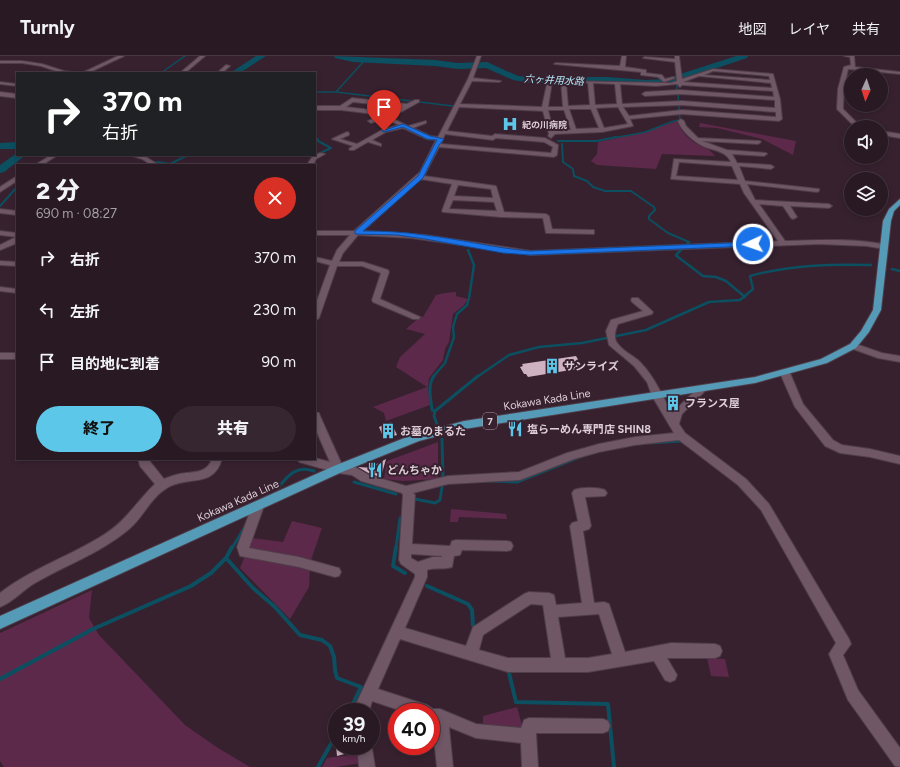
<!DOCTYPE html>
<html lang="ja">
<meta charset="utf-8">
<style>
:root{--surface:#291923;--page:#352630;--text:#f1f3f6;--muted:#a5a0a6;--line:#453841;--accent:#5cc7e8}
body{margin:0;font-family:Figtree,"Noto Sans JP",sans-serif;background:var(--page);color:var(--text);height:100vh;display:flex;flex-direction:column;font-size:15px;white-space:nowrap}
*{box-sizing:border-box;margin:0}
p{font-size:13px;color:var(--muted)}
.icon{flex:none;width:22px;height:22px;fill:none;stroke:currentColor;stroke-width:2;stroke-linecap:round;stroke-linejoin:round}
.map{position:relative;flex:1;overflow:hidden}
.panel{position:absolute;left:16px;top:108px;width:300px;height:296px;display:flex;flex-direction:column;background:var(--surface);border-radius:0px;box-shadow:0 2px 6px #0003,0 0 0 1px var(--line)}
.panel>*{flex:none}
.banner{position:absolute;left:16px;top:16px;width:300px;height:84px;border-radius:0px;box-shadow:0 2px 6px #0003,0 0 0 1px var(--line);background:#202124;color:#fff;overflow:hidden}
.needle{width:26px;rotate:183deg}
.buttons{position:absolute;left:844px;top:12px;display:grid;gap:8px}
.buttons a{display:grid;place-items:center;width:44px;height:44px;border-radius:50%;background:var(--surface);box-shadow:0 2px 6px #0003,0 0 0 1px var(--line);font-size:20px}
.speed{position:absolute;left:328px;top:647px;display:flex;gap:8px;font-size:20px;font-weight:700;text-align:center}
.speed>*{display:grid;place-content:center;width:52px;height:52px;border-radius:50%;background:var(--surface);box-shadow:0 2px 6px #0003,0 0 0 1px var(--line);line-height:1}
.speed small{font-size:10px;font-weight:400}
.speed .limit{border:6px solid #d22;background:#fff;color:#111}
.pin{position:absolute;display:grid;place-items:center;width:34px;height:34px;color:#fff;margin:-41px -17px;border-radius:50% 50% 50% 0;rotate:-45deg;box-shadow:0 0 4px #0007}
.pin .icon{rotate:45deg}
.me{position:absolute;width:44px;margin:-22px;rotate:267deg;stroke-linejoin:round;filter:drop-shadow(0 0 3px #0008)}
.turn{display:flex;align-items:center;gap:14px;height:84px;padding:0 20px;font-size:18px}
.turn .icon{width:52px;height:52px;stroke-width:2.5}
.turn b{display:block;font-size:28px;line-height:34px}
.round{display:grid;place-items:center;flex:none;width:42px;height:42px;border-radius:21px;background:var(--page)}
.head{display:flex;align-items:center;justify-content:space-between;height:68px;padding:0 20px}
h1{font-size:24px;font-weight:800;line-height:30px}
.cta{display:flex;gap:8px;margin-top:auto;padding:8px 20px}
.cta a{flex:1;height:46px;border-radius:24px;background:var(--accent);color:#111;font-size:16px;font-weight:800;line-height:46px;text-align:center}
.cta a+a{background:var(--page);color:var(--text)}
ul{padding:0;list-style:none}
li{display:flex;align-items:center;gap:12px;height:52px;padding:0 20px}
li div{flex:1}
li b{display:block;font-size:15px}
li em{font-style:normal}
header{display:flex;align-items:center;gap:24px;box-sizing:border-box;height:56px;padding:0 20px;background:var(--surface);border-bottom:1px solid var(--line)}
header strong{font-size:19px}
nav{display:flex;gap:22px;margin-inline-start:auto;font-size:14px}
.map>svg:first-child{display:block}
</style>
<header>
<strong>Turnly</strong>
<nav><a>地図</a><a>レイヤ</a><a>共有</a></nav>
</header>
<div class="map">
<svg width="900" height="711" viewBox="0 0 900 711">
<rect width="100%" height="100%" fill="#37212f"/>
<!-- green -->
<path fill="#5c294a" d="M677 65C680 74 689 84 697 88 707 94 707 90 715 100L662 98 656 113 597 109 591 105 597 98 598 86 645 76Z
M700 67 796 85 793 99 762 83 717 72 699 71Z
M456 236V240L468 243 464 249 453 258 449 286 445 293 443 304 429 322 428 331 430 349 386 365 384 357 373 351 427 331 396 311 400 301 425 278 406 273 421 260 423 261 436 239 445 237Z
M438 386V423L403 425 384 423 387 405Z
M451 453 506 458 507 463 459 461 458 466H450Z
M292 465 322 472 310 507 309 531 290 563 240 512 252 482 283 486Z
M92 534 89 562 99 579 185 669 218 692 250 711H4L0 705V577Z
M707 602 725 603 729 621 711 620Z
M517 651 523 673 483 669V660Z
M359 698 360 707 337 711H322L327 702Z"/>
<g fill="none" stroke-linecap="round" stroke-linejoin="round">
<!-- stream-far4 -->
<path stroke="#0b4f60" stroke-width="1.5" d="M30 6 51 11
M72 16H84L106 6
M161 17 185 0
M677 28V35
M315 36H336L365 4
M336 36 453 50
M611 82C622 80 634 79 645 76 655 73 672 64 680 64L678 38"/>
<!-- stream-far3 -->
<path stroke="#0b4f60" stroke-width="2" d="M558 85H597L616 81
M562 88 563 106 573 113 574 120 587 125 593 131 605 135H631L654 151 655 154 649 160V163L668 177 689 186 688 187
M0 92H17
M309 99H316L331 92 318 85V83
M146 109 158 106 170 108 188 99
M0 150 17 131"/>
<!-- stream-far2 -->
<path stroke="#0b4f60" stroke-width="2.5" d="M689 186 676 199 678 201 703 220 716 221 726 225 745 241
M892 213 900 215
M433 321 445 307 454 281 453 271 457 258 467 249 469 242 474 209 468 194
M477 321 509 299 539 291 582 287 646 274 709 246 740 244 753 233 750 220C790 209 830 208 871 209"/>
<!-- stream-far1 -->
<path stroke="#0b4f60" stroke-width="3" d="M434 320C427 329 431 343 432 354L435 355
M437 368 434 360 435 355 478 320
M442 383 443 423
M651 387 681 385 684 387
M491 425 517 426 582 400
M354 426 396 438
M278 432C288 419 297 409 314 415
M415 443 435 447 440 444 442 431
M232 492 246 469
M396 492 400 462"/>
<!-- stream -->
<path stroke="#0b4f60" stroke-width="4" d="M396 491 393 510 405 517
M226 502 253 532 275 551 300 579 322 584 330 590 334 601 335 614 337 622 361 631 349 656
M427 530 468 548 472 554 473 569
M509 617 516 646 608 648 614 711
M0 623 93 573 191 530 211 517 226 502 232 491
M318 711 337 677"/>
<!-- river -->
<path fill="#0b4f60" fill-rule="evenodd" d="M256 0H266L240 17H230Z
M334 0 435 4 458 7 487 6 518 20 531 21H607L646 24 665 23 736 0H748L747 2 669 28 646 30 607 27H531L513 24 486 12 458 13 435 10 353 6 335 2Z
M17 86V92L0 93V87Z
M17 97V99H26L4 116 0 117V109Z"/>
</g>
<!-- building -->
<path fill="#ceb2c2" d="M576 300 583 312 528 321 526 318H524L520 311 523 310 522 308Z
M391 366 397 379 384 383 379 371Z
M386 403 381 421 370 418 358 411 374 412 375 409Z
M336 690H356V695L337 700Z"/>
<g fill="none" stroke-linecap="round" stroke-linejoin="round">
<defs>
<path id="minor" d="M118 0H124L88 17H82Z
M200 0H205L185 17H180Z
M477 0H481L473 22 501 25 499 26 472 25 460 48 542 51 548 23 550 22 552 23V26L548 51H563L561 25 671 27 677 25 675 6 643 2 645 1 675 3V0H679L682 23 713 13 773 18 780 43 782 63 779 65 682 58 630 63 633 70 602 76 555 78 551 82 548 80 549 78 543 55 459 51 447 75 492 80 495 78 545 82 558 89 557 99 554 101 439 91 424 120 496 130 504 156 546 158 549 160 552 173 591 174H594V178L546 177 543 162 501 161 443 156 442 155 452 128 420 123 363 175 425 179 531 195 778 185 744 137 740 128 671 123 674 103 731 106C725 93 710 95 699 88 691 83 681 74 678 65L681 63 684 65 686 70 698 82 760 85 761 86 758 88 702 85 727 94 766 97 767 98 764 100 732 98 737 107 771 109 774 111 771 113 739 110 745 125 819 133V135L817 136 747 128 755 144 829 148 832 150 829 152 790 150 797 161 793 163 791 162 783 150 759 148 785 185C819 184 854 182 887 189L888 191 884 193 867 190 819 188 531 199 411 182 358 179 343 197 339 206H363L388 214 389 216 380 243 420 261 419 263H413L373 246 372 244 381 217 362 210H337L319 262 315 265V250L330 209 315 205V201L332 205 337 194 350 179H315V175H354L420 116 436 84 427 83 403 72 386 76 372 84 381 88V90L368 86 354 94H350L349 93 353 90 332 83 347 76 349 77V79L340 83 357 88 382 74 399 69 384 62 371 67 368 65 382 59 341 54H315V50H340L352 42 407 48 415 44H419V46L401 56 387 60 408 70 426 65V67L413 72 430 80 438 81 468 23ZM713 15 769 20 770 24 704 19ZM699 20 771 27 772 32 683 26ZM566 27H588L590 49 568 50ZM593 27 615 28 617 48 595 49ZM620 28 656 30 677 28 680 31 682 29 773 35 774 41 680 34 645 36 642 38 645 40 680 38 775 44V52L682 45 622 48ZM353 46 402 51 388 56 346 51ZM682 49 776 56V61L682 54 629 60 623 51ZM618 51 628 68 604 72 596 52ZM569 53H591L599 72 576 73ZM548 54H564L571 74H553ZM445 78 493 84 496 82 544 86 553 91 551 97 441 88ZM679 106 732 110 738 124 676 120ZM458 129 491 133 493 142 454 140ZM453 144 494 146 497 155 449 153Z
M622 0H626L625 11 646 14V17L662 19 665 23 673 21 675 22 664 26 658 21 641 19V16L554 8 556 7 620 10Z
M844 0H854L855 11 900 16V18L848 13 844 33 843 53 861 71H855L837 53 838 33 844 11 851 9 850 1Z
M0 5H22L42 8 64 15 81 17H62L41 10 22 7H0Z
M226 9 230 10 222 17H217Z
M0 26 17 28V30L0 28Z
M0 36 17 38V42L0 40Z
M881 75 900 78V82L881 79Z
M320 97 325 98 316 103 313 109H307L312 101Z
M51 99H58L42 109H35Z
M129 99 146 101 159 109H152L142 103Z
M17 120V125L0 136V131Z
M0 153 17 155V159L0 157Z
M0 175 17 177V181L0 179Z
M14 182H17V187L0 194V189Z
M0 205 17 206V210L0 209Z
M0 231 17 233V237L0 235Z
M632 242H638L653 256 652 258 618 268C615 274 613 283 618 288 624 296 634 300 640 306 655 321 662 340 672 357L700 330H706L708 332 682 358 679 368 685 377 746 423 769 448 849 583 851 588 843 599 858 634 900 692V711L895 710 848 644 829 598 836 587 761 454 738 429 679 384 635 389 599 396 574 403 520 424 448 428 413 437 415 439 412 488 450 490 452 485 456 484 507 485 511 486 513 490 511 494 507 495 462 494 460 499 454 500 452 511C444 514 435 511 427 514V521L405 572 466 590 473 571 524 538 529 536 549 537 554 539 556 549 582 547 570 470 572 467 578 465 572 437 574 434C582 431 597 431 605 434L607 437 605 440 585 441 591 470 589 473 583 475 594 547 604 546 609 548 625 596 671 587 715 588 720 590 722 595 720 600 715 602H667L677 619 675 624 670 626 665 624 654 605 588 616H508L400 583 378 633 427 649 433 653H440L476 668 521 672 524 664 529 662 603 663 608 665 610 670 608 675 603 677H536L538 711H522L521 687 476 682 449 671 453 711H437L431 656H405L372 645 369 656H355L357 646 415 521V518L401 508 399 504 403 439 402 437 361 425 352 419 338 417 299 406 298 403 315 402 330 406 315 372V356L319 357 320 360 342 409 355 411 369 419 406 430 448 420 519 416 567 397 599 388 635 381 674 377 652 340 647 326 634 310 609 289 606 275 611 264 643 255 632 246 631 244ZM411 498 442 500V501H433L418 506 411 502ZM531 548 543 549 551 602H508L479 594 483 579ZM599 558 612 598 588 602H565L558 561Z
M853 287 882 297 900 300V306L878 302 850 292 849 290Z
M0 297H17V303H0Z
M785 314 790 317 803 348 833 384 842 389 870 393 900 400V408L870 401 840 397 825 390 795 351 780 317Z
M138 403H148L164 423C169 421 174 419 179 418 192 415 206 419 212 403H222C213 433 188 419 167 432 150 442 143 462 128 474 100 497 66 509 35 527 23 534 13 546 0 551V537C32 512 71 500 105 478 126 465 137 445 155 428L140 410Z
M258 445 262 447 264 450 249 492 299 501 335 511 339 512 341 516 339 520 335 521 299 511 240 500 237 491 252 450 254 447Z
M371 686 375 711H359L357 690H371Z"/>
<path id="major" d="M900 143V149L894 155 891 165 881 254 869 276 856 292 827 307 755 327 464 373 419 385 342 416 0 573V560L334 410 412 379 464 365 755 321 821 303 850 288 861 275 873 254 883 165 889 153Z"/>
</defs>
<!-- minor casing -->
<use href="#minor" stroke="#4f3d49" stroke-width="2"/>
<!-- major casing -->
<use href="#major" stroke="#4f3d49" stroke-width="2"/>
<!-- minor -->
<use href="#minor" fill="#6f5765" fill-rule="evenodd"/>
<!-- major -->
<use href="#major" fill="#559ab6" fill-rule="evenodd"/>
</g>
<!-- route -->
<path fill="#1a73e8" stroke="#114b97" d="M403 68 430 80 444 83 439 89 423 122 363 175C384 175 404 176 424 179 460 183 494 192 530 195L753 186 756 188 753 190 530 199 503 197 425 183 397 179 355 178V175L418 120 437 84 427 83 403 71 384 76 382 75Z"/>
<!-- icons -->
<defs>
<symbol id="hospital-bare" viewBox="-9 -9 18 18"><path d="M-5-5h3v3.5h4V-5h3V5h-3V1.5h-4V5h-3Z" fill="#5cc7e8" stroke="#37212f" stroke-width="2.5" paint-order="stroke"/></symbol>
<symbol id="building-bare" viewBox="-9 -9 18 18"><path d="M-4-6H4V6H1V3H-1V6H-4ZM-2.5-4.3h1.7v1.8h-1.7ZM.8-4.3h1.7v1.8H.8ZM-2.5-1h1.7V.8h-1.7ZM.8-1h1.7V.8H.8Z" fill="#5cc7e8" stroke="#37212f" stroke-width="2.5" paint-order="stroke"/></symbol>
<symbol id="restaurant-bare" viewBox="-9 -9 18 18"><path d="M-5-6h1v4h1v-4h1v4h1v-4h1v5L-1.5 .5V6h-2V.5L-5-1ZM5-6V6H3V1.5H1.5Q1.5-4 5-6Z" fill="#5cc7e8" stroke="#37212f" stroke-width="2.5" paint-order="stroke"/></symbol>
</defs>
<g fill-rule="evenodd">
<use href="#hospital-bare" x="499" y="57" width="22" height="22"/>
<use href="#building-bare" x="541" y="299" width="22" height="22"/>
<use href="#building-bare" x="662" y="336" width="22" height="22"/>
<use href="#restaurant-bare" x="504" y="362" width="22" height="22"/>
<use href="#building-bare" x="377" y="364" width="22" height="22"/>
<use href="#restaurant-bare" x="364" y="403" width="22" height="22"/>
</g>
<g text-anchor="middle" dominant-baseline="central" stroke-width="4" stroke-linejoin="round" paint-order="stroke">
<!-- far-poi labels -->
<g font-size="9" font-weight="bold" fill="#ddced7" stroke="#37212f" text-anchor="start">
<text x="522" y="68">紀の川病院</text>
</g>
<!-- far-water labels -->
<g font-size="10" font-style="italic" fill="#b2e5f6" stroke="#37212f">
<text transform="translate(554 24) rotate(3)">六ヶ井用水路</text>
</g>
<!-- shield labels -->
<rect fill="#37212f" stroke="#ab9aa5" stroke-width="1" x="483" y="357" width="14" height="16" rx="3"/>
<g font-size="10" font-weight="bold" fill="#ddced7">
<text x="490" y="365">7</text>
</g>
<!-- poi labels -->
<g font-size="11" font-weight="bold" fill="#ddced7" stroke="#37212f" text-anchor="start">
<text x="564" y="310">サンライズ</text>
<text x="685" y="347">フランス屋</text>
<text x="527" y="373">塩らーめん専門店 SHIN8</text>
<text x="400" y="375">お墓のまるた</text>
<text x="387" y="414">どんちゃか</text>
</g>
<!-- street labels -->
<g font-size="11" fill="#ddced7" stroke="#37212f">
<text transform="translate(547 344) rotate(-9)">Kokawa Kada Line</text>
<text transform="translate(238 445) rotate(-24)">Kokawa Kada Line</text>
</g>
</g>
</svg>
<div class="buttons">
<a><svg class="needle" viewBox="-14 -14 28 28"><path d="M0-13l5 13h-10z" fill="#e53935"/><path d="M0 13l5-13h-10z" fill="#a5a0a6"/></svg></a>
<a><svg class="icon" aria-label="sound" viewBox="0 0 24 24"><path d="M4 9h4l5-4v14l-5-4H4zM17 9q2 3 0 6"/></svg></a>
<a><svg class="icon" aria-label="layers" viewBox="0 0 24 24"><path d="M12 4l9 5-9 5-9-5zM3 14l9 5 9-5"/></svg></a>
</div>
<div class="speed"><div>39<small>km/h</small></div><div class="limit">40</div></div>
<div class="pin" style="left:384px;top:75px;background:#d93025"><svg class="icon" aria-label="arrive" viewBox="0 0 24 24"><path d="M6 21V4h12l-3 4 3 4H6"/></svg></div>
<svg class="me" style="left:753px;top:188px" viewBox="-20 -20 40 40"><circle r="17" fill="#1a73e8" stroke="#fff" stroke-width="3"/><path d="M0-11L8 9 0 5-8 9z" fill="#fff"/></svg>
<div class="banner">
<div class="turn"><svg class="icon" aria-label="right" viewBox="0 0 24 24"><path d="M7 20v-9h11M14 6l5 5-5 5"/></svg><div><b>370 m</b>右折</div></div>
</div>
<section class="panel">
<div class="head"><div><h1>2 分</h1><p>690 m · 08:27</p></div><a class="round" style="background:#d93025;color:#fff"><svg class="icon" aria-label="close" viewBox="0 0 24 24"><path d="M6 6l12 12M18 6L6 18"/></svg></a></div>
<ul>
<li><svg class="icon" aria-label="right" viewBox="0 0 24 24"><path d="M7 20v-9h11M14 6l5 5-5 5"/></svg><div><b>右折</b></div><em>370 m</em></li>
<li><svg class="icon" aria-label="left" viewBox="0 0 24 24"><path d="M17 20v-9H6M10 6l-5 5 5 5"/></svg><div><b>左折</b></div><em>230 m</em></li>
<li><svg class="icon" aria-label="arrive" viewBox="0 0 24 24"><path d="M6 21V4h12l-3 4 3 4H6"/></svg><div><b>目的地に到着</b></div><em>90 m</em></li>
</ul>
<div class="cta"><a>終了</a><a>共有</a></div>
</section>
</div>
